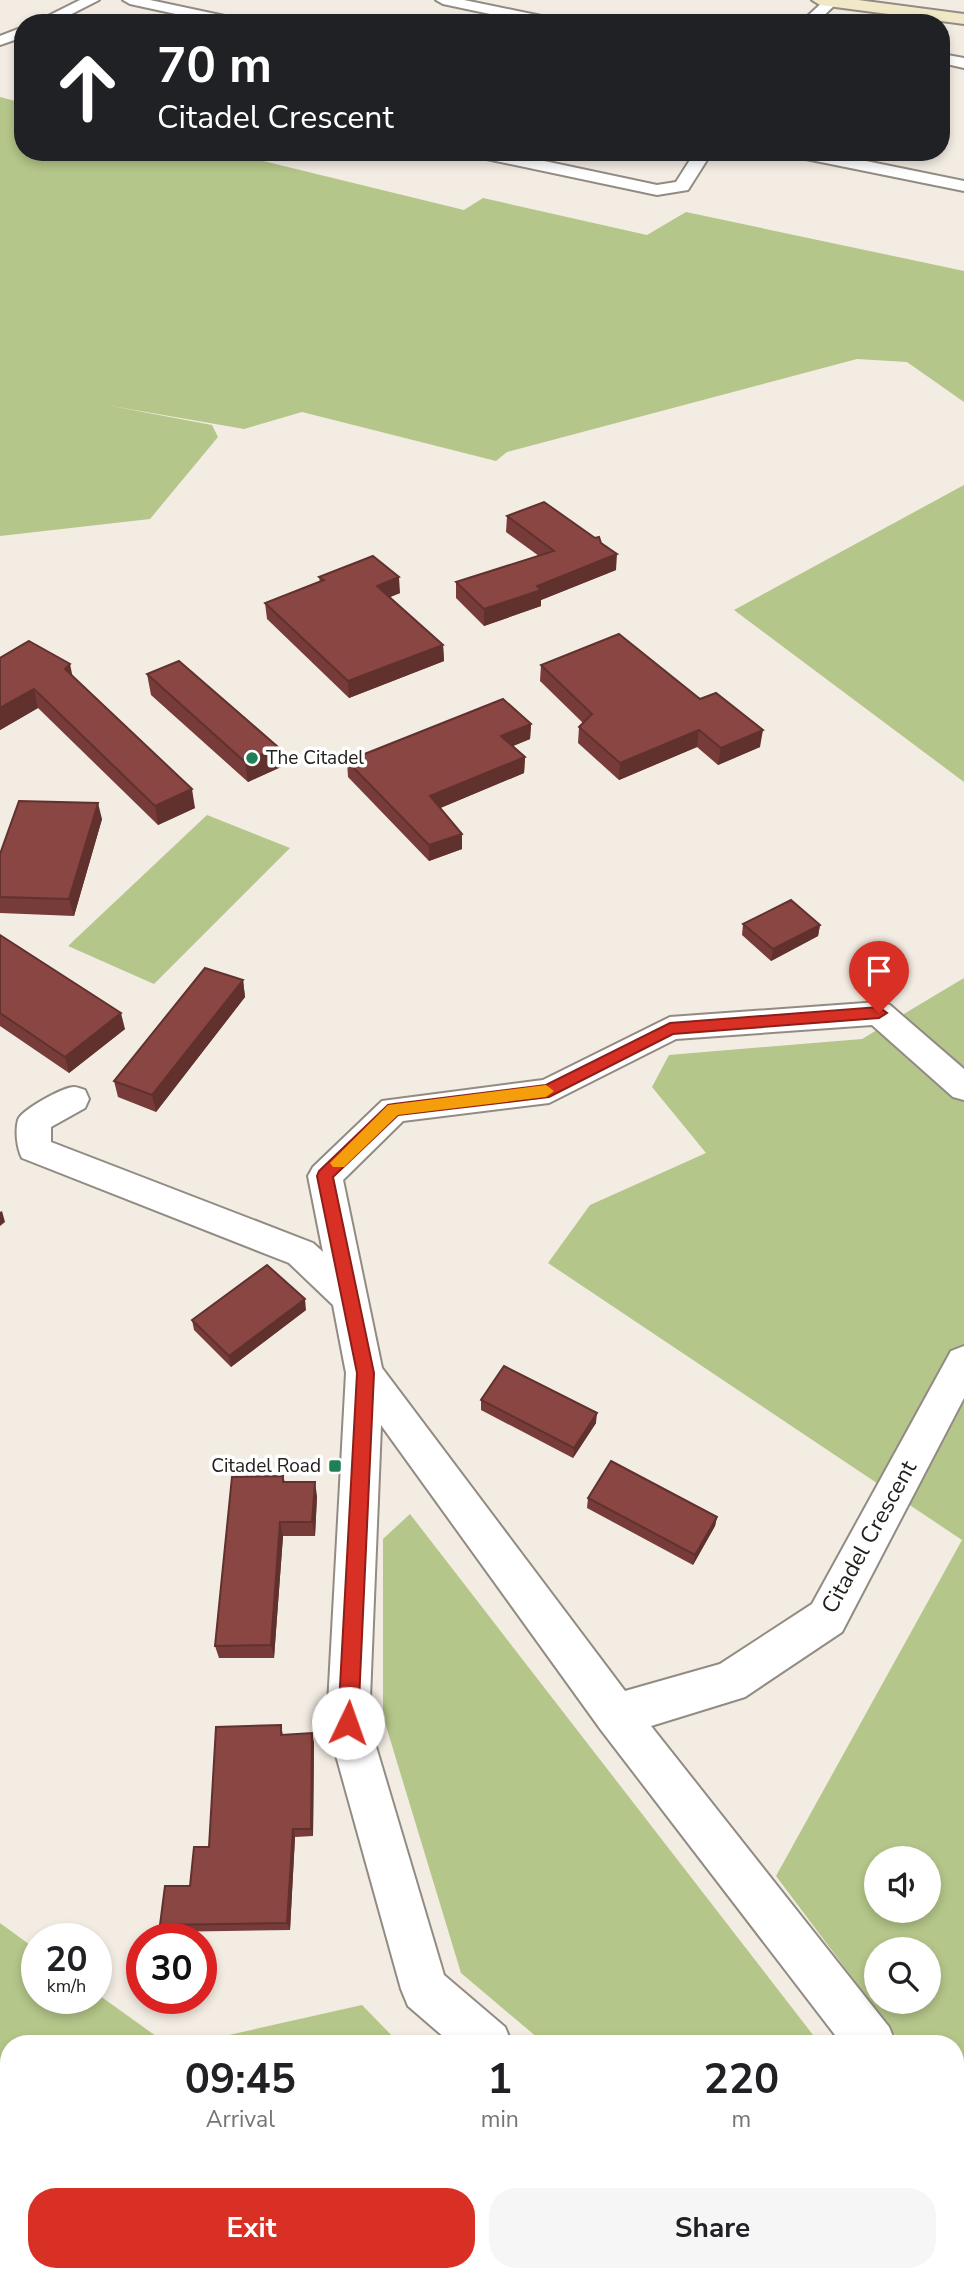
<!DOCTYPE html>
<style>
:root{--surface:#fff;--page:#f6f6f6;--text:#202124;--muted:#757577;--accent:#d93025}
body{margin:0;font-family:"Nunito Sans",sans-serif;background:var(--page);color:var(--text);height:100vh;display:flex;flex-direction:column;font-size:26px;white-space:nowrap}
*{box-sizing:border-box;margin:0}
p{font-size:23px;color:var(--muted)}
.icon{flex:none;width:38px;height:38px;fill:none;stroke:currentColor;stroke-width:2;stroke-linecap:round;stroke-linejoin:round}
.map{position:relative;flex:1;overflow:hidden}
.details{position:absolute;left:0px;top:2035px;width:964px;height:247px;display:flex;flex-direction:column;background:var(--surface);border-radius:28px 28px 0 0;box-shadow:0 4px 10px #0003}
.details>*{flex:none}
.hud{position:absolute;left:14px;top:14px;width:936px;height:147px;border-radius:28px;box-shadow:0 4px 10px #0003;background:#202124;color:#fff;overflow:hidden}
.tools{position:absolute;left:864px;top:1846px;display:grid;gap:14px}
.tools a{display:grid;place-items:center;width:77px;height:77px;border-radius:50%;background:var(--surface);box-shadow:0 4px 10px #0003;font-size:35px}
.speed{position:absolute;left:21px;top:1923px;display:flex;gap:14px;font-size:35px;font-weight:700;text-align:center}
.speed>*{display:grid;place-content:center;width:91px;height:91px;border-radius:50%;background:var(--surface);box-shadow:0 4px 10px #0003;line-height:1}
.speed small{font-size:18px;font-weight:400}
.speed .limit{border:10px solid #d22;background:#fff;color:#111}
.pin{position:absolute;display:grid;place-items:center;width:60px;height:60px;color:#fff;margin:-72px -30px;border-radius:50% 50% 50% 0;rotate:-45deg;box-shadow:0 0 7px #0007}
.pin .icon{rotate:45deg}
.me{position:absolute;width:77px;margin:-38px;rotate:3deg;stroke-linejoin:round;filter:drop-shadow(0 0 5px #0008)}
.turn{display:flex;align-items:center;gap:24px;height:147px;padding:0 28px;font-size:32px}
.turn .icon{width:91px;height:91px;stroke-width:2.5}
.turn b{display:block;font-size:49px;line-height:60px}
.eta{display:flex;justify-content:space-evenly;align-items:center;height:119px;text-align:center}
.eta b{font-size:42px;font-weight:700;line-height:49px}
.button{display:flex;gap:14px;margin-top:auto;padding:14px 28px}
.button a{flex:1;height:80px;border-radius:28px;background:var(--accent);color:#fff;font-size:28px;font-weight:700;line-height:80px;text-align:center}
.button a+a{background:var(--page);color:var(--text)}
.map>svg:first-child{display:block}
</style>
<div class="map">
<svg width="964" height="2281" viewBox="0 0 964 2281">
<rect width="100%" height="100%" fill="#f3ece3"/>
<!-- green -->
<path fill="#b4c689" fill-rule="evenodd" d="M0 97 23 103V152H226L464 210 483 198 647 235 686 212 964 271V402L907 362 857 359 507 452 496 461 302 412 244 429 106 405 212 425 218 437 150 519 0 536Z
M964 485V782L734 610Z
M207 815 290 848 154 984 68 946Z
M964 978V2076L956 2082V2044H902L776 1876 962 1540 548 1263 590 1205 706 1153 652 1087 669 1055 862 1039ZM877 1858H929V1911H877ZM877 1950H929V2002H877Z
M410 1514 820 2044H545L461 1973 383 1716V1539Z
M0 1923 37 1950V1998H96V1993L167 2044H9V2273H622L629 2281H0Z
M362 2005 400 2044H189Z
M956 2226 964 2237V2281H827L817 2273H956Z"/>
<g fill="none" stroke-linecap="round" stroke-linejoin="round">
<defs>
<path id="minor" d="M80 0H99L54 23H34Z
M123 0H150L239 19 246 23H217L130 4Z
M436 0H464L556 19 563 23H533L443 4Z
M825 0 838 2 816 23H800Z
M23 27V37L0 45V36Z
M942 54 964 58V68L942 63Z
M469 152H502L657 185 676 182 695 152H712L688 190 657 195 477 157Z
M788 152H822L964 181V191L796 157Z
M879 1002 890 1005 964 1069V1100L953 1097 872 1025 676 1039 549 1103 403 1121 343 1180 382 1368 625 1691 720 1664 812 1604 951 1351 964 1346V1398L842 1632 745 1697 651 1726 889 2027 896 2044H842L601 1730 381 1425 369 1723 444 1975 505 2027 512 2044H452L408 2006 401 1989 327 1723 346 1373 333 1305 289 1263 22 1158C17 1148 15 1132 18 1120 21 1110 63 1087 74 1087 78 1087 81 1089 85 1090L89 1099 85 1108 51 1127V1142L313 1243 323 1252 308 1176 313 1167 382 1101 543 1080 670 1017Z
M956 2126 964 2129V2187L956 2184Z
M722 2273H780L783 2281H725Z"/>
<path id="secondary" d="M812 0H858L964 14V24L820 5Z"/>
</defs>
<!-- minor casing -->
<use href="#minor" stroke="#928b83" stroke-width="4"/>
<!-- secondary casing -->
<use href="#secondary" stroke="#928b83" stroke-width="4"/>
<!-- minor -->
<use href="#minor" fill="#fff" fill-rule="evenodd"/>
<!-- secondary -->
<use href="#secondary" fill="#f1e8c7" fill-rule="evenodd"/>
</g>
<!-- wall -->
<path fill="#773c39" d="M507 516 601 543 616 570 541 600V606L484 626 456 598V582L539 556 506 532Z
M319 577 400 593 390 597 443 645 444 661 349 698 267 619 265 603 320 582Z
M0 658 72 676 195 808 158 825 38 708 0 730Z
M541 665 760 747 718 765 697 747 619 780 578 743 579 727 583 723 540 681Z
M147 674 278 747 281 767 248 782 151 695Z
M531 724 530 739 513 746 525 757 524 773 440 808 462 834V849L429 861 348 777 347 761Z
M102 819 74 916 0 913V854Z
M743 924 820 925 818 936 771 961 742 935Z
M0 935 125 1029 69 1073 0 1026Z
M243 980 245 997 156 1112 118 1097 114 1081Z
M306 1310 231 1367 194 1330 192 1320Z
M481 1400 596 1423 573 1458 481 1410Z
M283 1476 285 1482 317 1496 315 1536H283L274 1658H219L215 1646Z
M588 1498 717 1517 715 1526 693 1565 587 1508Z
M281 1725 283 1735 314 1742 313 1836 295 1837 290 1930 164 1932 160 1925 190 1886 209 1847Z"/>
<!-- shaded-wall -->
<path fill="#61312e" d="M617 554 616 570 541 600V606L484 626V609L537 586Z
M399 577 400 593 378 602 377 586Z
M443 645 444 661 349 698 348 681Z
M70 664 74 683 65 669Z
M34 689 38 708 0 730V708Z
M531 724 530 739 501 751V736Z
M699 730 697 747 619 780 620 763Z
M763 730 760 747 718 765 721 748Z
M278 747 281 767 248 782 245 762Z
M525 757 524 773 431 812 430 796Z
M192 789 195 808 158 825 155 806Z
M98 803 102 819 74 916 69 899Z
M462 834V849L429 861V845Z
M820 925 818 936 771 961 773 949Z
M243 980 245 997 156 1112 152 1095Z
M121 1013 125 1029 69 1073 65 1057Z
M2 1211 5 1222 0 1226V1212Z
M305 1299 306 1310 231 1367 229 1356Z
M597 1413 596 1423 573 1458 574 1448Z
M315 1482 317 1496 315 1536 312 1522Z
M717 1517 715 1526 693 1565 695 1555Z
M280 1522 283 1536 274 1658 271 1645Z
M312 1733 314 1742 313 1836 311 1829Z
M293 1829 295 1837 290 1930 287 1923Z"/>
<!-- building -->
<path fill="#8a4642" stroke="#61312e" stroke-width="2" d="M544 502 595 538 599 537 601 543 617 554 537 586 541 590 484 609 456 582 554 551 507 516Z
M373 556 399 577 377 586 443 645 348 681 265 603 324 580 319 577Z
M619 634 700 699 716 693 763 730 721 748 699 730 620 763 579 727 592 714 541 665Z
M29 641 70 664 65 669 192 789 155 806 34 689 0 708V658Z
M179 661 278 747 245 762 147 674Z
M503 699 531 724 501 736 525 757 430 796 462 834 429 845 347 761Z
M19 801 98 803 69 899 0 897V854Z
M791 900 820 925 773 949 743 924Z
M0 935 121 1013 65 1057 0 1013Z
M205 968 243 980 152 1095 114 1081Z
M267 1265 305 1299 229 1356 192 1320Z
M504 1366 597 1413 574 1448 481 1400Z
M611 1461 717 1517 695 1555 588 1498Z
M283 1476V1482H315L312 1522H280L271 1645 215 1646 232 1477Z
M281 1725V1735L312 1733 311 1829H293L287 1923 160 1925 165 1886H190L194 1847H209L216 1727Z"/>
<!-- route -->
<path fill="#d93025" stroke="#8d1f18" stroke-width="2" d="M879 1007 887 1013 879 1018 673 1034 549 1097 398 1115 333 1177 374 1373 358 1723 355 1730 348 1733 341 1730 338 1723 357 1373 317 1176 319 1171 388 1105 394 1104 546 1085 670 1023Z"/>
<!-- slow -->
<path fill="#f59e0b" d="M546 1085 554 1091 546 1097 398 1115 344 1167H333L330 1163 388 1105Z"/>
<!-- markers -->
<g fill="#1f7f57" stroke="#fff" stroke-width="2.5">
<circle cx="252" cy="758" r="7"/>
<rect x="328" y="1459" width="14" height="14" rx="3.5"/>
</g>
<g text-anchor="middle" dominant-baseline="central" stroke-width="7" stroke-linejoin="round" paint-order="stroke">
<!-- poi labels -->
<g font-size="19" fill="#23201d" stroke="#fff" text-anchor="start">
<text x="266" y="758">The Citadel</text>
<text x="321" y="1466" text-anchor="end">Citadel Road</text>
</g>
<!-- near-street labels -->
<g font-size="23" fill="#23201d" stroke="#fff">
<text transform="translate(869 1537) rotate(-61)">Citadel Crescent</text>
</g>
</g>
</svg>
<div class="tools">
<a><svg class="icon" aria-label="sound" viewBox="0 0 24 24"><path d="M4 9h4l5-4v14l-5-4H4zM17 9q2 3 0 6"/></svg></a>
<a><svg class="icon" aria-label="search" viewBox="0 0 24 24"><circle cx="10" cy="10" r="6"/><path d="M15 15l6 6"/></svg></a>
</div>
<div class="speed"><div>20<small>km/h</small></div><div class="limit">30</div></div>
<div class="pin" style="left:879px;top:1013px;background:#d93025"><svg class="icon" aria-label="arrive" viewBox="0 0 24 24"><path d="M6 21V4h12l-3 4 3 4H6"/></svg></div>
<svg class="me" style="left:348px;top:1723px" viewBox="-20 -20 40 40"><circle r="19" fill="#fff"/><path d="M0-13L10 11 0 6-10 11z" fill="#d93025"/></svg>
<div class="hud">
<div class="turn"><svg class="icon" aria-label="ahead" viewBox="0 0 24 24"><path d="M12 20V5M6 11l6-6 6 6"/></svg><div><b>70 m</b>Citadel Crescent</div></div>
</div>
<section class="details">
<div class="eta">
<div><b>09:45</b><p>Arrival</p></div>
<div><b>1</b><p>min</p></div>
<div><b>220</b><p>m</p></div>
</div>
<div class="button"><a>Exit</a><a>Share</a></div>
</section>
</div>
